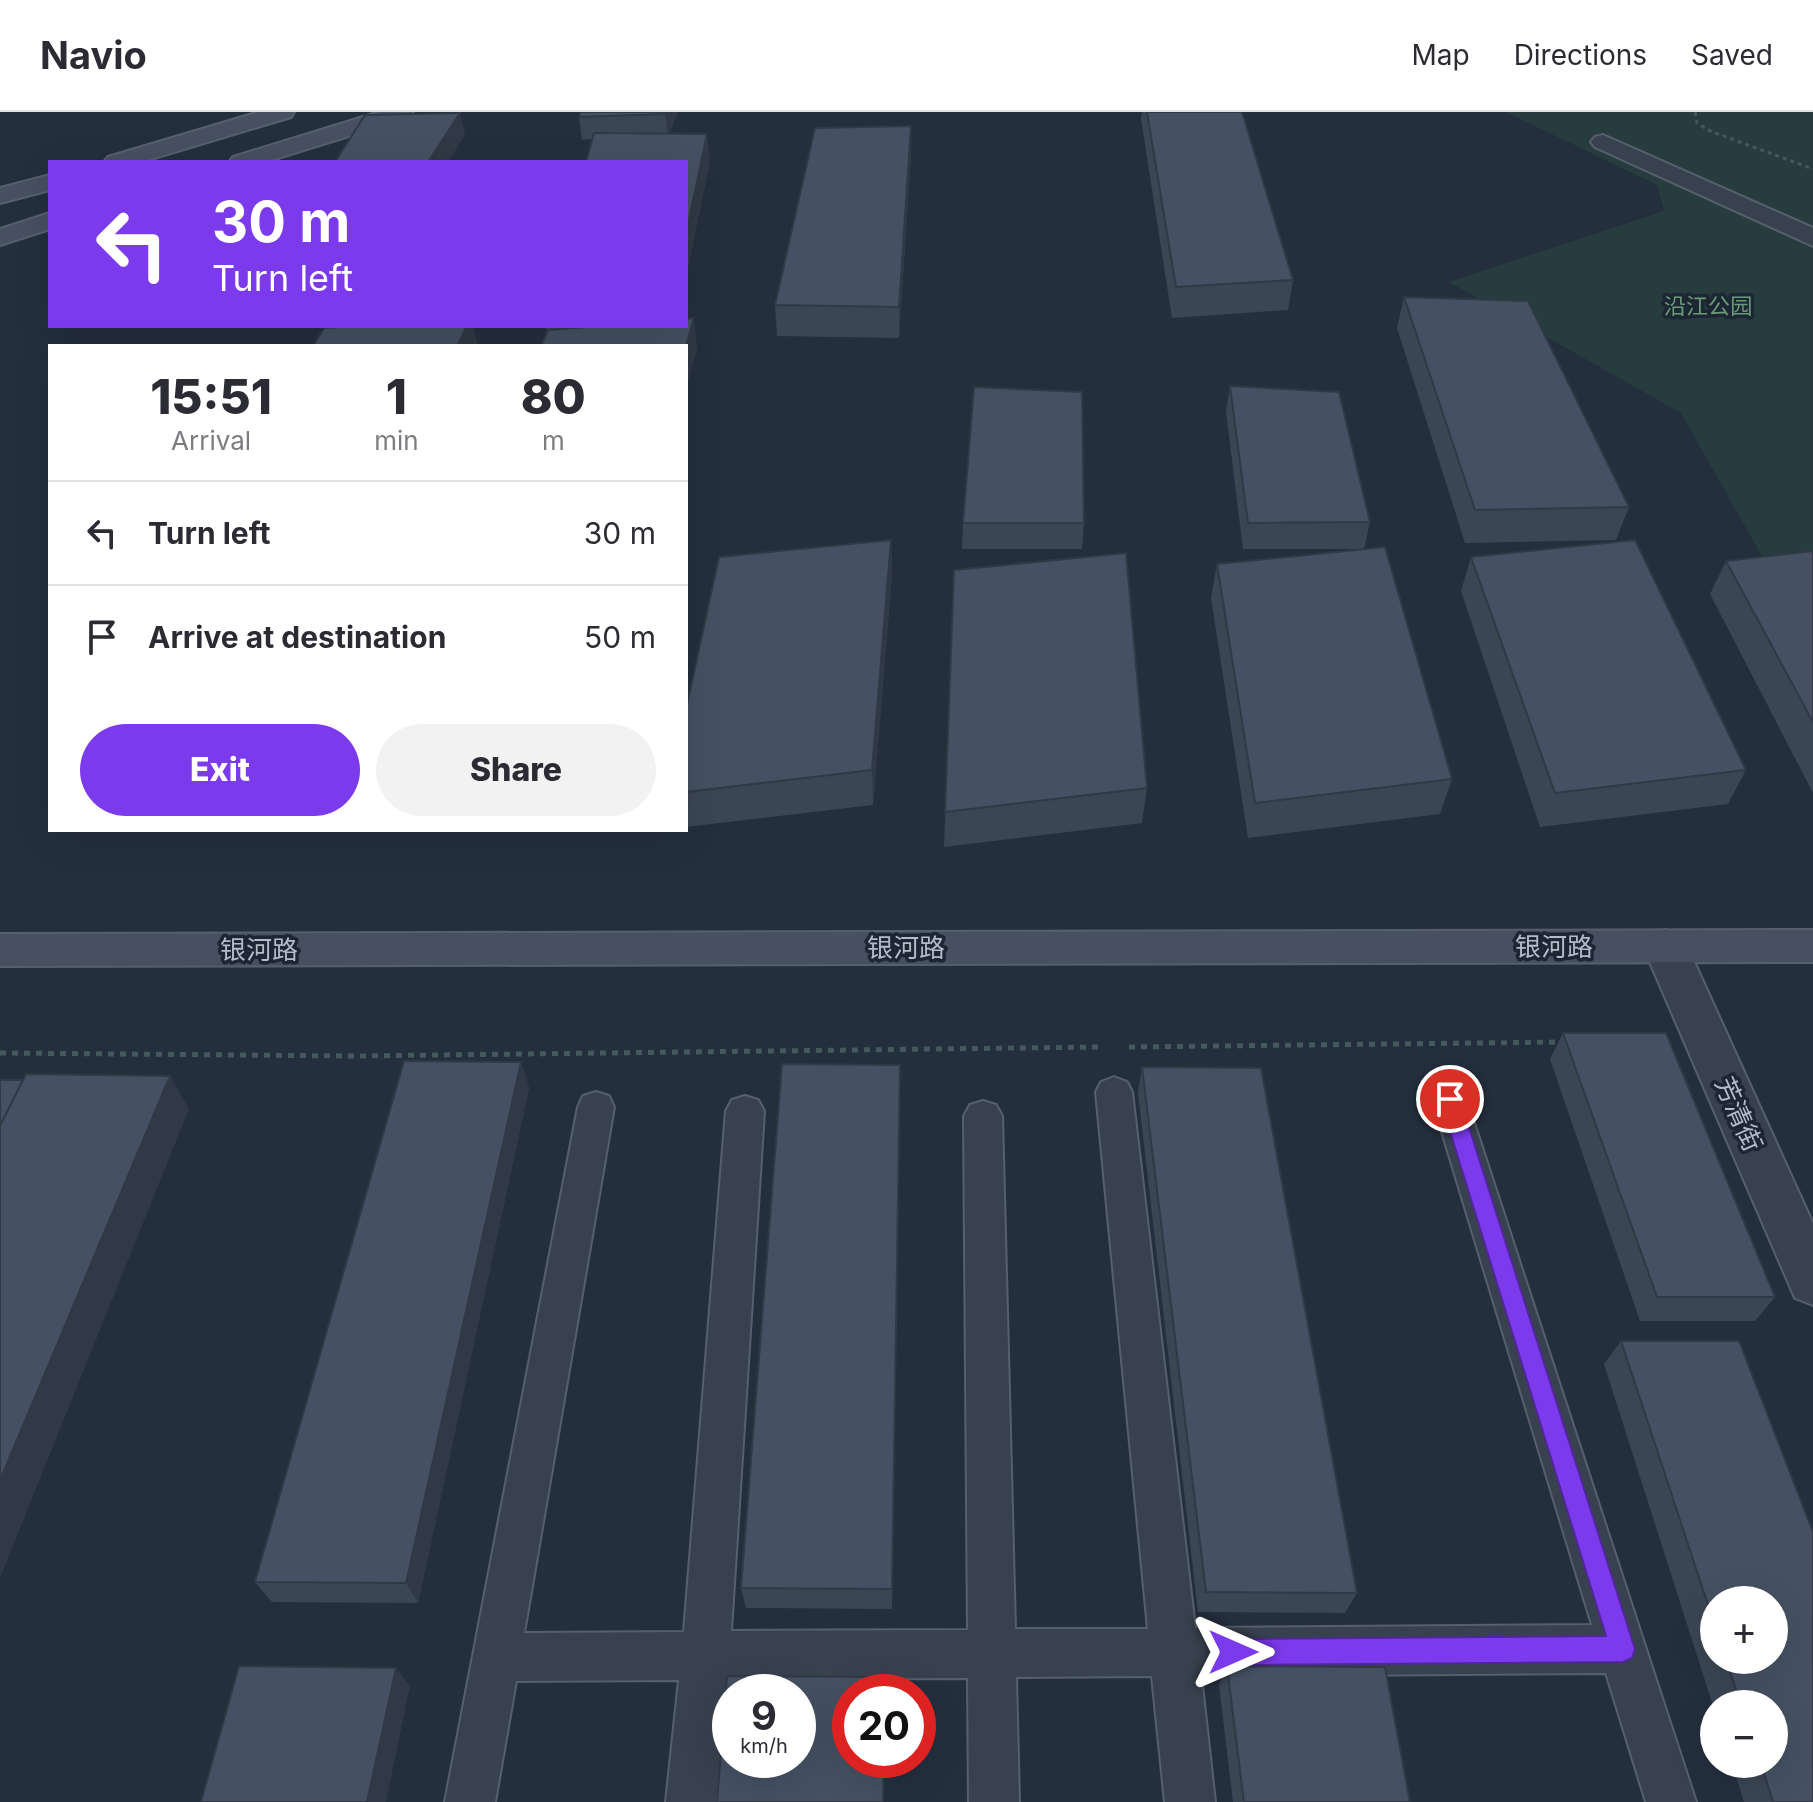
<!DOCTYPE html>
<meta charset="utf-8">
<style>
:root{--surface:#fff;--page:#f2f2f3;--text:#2b2b33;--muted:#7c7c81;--line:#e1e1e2;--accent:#7c3aed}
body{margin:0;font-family:Inter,"Noto Sans SC",sans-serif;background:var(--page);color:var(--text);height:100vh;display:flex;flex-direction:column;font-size:30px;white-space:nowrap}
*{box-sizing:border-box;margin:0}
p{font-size:26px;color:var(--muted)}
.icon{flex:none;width:44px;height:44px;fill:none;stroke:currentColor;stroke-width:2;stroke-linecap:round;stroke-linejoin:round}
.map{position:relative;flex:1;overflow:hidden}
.details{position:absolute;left:48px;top:232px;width:640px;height:488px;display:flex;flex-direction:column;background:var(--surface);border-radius:0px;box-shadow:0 8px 32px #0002}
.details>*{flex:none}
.banner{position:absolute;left:48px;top:48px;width:640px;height:168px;border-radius:0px;box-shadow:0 8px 32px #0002;background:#7c3aed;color:#fff;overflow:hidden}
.tools{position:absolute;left:1700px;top:1474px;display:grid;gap:16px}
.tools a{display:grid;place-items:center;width:88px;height:88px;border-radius:50%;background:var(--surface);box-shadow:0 8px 32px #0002;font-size:40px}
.speed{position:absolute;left:712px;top:1562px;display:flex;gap:16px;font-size:40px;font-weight:700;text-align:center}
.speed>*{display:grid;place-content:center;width:104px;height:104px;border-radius:50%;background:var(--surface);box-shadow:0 8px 32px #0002;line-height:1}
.speed small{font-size:20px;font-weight:400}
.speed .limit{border:12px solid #d22;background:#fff;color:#111}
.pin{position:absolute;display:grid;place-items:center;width:68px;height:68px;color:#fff;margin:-34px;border:4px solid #fff;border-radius:50%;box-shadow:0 2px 8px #0007}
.me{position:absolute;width:88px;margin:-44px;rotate:90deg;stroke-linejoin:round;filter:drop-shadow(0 0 6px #0008)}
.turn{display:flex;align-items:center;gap:28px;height:168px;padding:0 32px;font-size:36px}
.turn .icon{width:104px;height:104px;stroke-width:2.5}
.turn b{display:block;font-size:56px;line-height:68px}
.eta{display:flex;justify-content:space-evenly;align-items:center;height:136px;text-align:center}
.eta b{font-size:48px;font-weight:800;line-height:56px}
.cta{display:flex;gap:16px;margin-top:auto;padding:16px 32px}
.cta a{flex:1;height:92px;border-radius:48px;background:var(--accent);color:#fff;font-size:32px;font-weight:800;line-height:92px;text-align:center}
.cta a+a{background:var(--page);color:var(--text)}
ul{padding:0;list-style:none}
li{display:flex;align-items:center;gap:24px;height:104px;padding:0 32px;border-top:2px solid var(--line)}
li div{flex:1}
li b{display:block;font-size:30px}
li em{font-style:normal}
header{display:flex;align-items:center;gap:48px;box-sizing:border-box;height:112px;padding:0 40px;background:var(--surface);border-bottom:2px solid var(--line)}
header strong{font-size:38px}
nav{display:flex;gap:44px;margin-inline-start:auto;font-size:28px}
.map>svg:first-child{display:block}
</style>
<header>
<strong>Navio</strong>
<nav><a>Map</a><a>Directions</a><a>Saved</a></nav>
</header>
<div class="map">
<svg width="1813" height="1690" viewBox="0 0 1813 1690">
<rect width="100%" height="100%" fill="#242f3e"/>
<!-- green -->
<path fill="#263c3f" d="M1506 0H1813V454L1767 453 1681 301 1449 170 1664 99 1657 73Z"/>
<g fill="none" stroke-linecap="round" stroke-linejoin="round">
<defs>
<path id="lane" d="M1114 965 1127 970 1132 980 1195 1516 1592 1513 1432 987 1437 977 1450 972 1463 977 1696 1690H1646L1606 1561 1201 1564 1215 1690H1165L1152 1564 1016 1565 1019 1690H969L968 1566 728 1567 716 1690H666L679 1568 516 1569 495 1690H445L578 995 583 984 596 980 609 984 614 995 524 1521 684 1520 726 999 732 988 745 984 758 988 764 999 731 1519 968 1518 964 1004 970 993 983 989 996 993 1002 1004 1015 1517H1148L1096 980 1101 970Z"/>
<path id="street" d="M1603 23 1813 116V134L1595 35 1591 30 1595 25Z
M1665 818 1680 823 1687 834 1813 1112V1193L1795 1186 1643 834 1650 823Z"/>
<path id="secondary" d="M259 0H294L291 5 141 50H104L108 45Z
M379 0H413L410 5 265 50H229L233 45Z
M50 63V78L0 91V76Z
M50 101V117L0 133V117Z
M1813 818V850L0 854V822Z"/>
</defs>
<!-- lane casing -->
<use href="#lane" stroke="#565f6c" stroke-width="4"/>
<!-- street casing -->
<use href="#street" stroke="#565f6c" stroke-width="4"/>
<!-- secondary casing -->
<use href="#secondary" stroke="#565f6c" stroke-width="4"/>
<!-- path-far1 -->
<path stroke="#44595c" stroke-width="3" stroke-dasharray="4 4" stroke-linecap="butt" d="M1695 0 1697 11 1710 19 1813 57"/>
<!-- path -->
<path stroke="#44595c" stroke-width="5" stroke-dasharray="6 6" stroke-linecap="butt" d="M1129 935 1563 930
M0 941 356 944 1099 935"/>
<!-- lane -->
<use href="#lane" fill="#38414e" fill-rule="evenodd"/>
<!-- street -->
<use href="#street" fill="#38414e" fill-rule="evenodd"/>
<!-- secondary -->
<use href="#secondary" fill="#465061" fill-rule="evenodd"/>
</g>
<!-- wall -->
<path fill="#3b4654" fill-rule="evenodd" d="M581 0H678L669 22 710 50 593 27 582 28 579 5Z
M1142 0H1242L1293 168 1288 198 1172 206 1141 7Z
M911 42 899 226 777 224 775 193Z
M1404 185 1629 395 1616 428 1465 431 1397 216Z
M694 206 697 238 547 220 546 214H686Z
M1230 274 1370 410 1364 437H1243L1226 300Z
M963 411H1084L1082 437H962Z
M891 428 892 462 873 693 686 715V597Z
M1813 439V681L1710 482 1726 449Z
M1471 445 1746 658 1728 692 1540 715 1461 479Z
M1217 452 1452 667 1440 702 1248 726 1211 486Z
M954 458 1147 676 1142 711 944 735Z
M1563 921 1775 1185 1755 1209H1640L1550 947Z
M521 950 529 976 418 1491 272 1490 255 1470Z
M1142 955 1357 1481 1345 1501 1198 1500 1138 981Z
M900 979 892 1497 746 1496 741 1476Z
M1621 1229H1739L1813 1420V1690H1744L1732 1652H1774V1592H1714V1597L1604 1252ZM1714 1488H1774V1548H1714Z
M1227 1554 1410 1690H1233L1219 1573Z"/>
<!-- shaded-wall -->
<path fill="#303945" d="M666 0H678L668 24 665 2Z
M460 1 465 23 448 50H428Z
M911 14V42L899 226V195Z
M707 22 710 50 686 167V122Z
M694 206 697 238 686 277V234Z
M462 214H473L478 234H457Z
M891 428 892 462 873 693 872 658Z
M521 950 529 976 418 1491 406 1471Z
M170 964 189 997 0 1466V1368Z
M396 1556 410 1574 386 1690H367Z"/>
<!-- building -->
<path fill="#455162" stroke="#303945" stroke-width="2" fill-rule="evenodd" d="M581 0H666L665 2 579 5Z
M1147 0H1242L1293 168 1176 175Z
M460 1 428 50H335L365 3Z
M911 14 899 195 775 193 815 16Z
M594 21 707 22 686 122V50H586Z
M1404 185 1528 189 1629 395 1475 398Z
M694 206 686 234H541L548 218 598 214H686V207Z
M352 214H467L457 234H313L324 216Z
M1230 274 1339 280 1370 410 1248 411Z
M974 275 1082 280 1084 411H963Z
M891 428 872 658 686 680V597L719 445Z
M1635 428 1746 658 1555 681 1471 445Z
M1385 435 1452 667 1255 691 1217 452Z
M1813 439V610L1726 449Z
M1126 441 1147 676 945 700 954 458Z
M1563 921H1666L1775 1185H1657Z
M404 949 521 950 406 1471 255 1470Z
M782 952 900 953 892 1477 741 1476Z
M1142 955 1261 956 1357 1481 1206 1480Z
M26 962 170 964 0 1368V1014Z
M0 968H23L0 1014Z
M1621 1229H1739L1813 1420V1690H1773L1761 1652H1774V1592H1741L1726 1548H1774V1488H1714V1511Z
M239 1554 396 1556 367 1690H201Z
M1227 1554 1385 1555 1410 1690H1244Z
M727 1564 885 1565V1580H850V1648H884L883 1690H717ZM730 1580H798V1648H730Z"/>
<!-- route -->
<path fill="#7c3aed" stroke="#51269a" stroke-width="2" d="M1450 979 1457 982 1460 987 1635 1537 1632 1546 1623 1550 1233 1553 1224 1549 1220 1540 1224 1531 1233 1527 1606 1524 1440 987 1443 982Z"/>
<g text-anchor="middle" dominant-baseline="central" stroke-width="7" stroke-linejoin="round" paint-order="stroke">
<!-- far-park labels -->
<g font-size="22" fill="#6b9a76" stroke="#1d2633">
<text x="1708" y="194">沿江公园</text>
</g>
<!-- street labels -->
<g font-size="26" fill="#b4bcc9" stroke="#1d2633">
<text x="1554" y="834">银河路</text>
<text x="906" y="835">银河路</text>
<text x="259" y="837">银河路</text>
<text transform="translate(1739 1002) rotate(66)">芳清街</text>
</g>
</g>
</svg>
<div class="tools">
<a>+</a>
<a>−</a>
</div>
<div class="speed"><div>9<small>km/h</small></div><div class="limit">20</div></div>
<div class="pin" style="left:1450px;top:987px;background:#d93025"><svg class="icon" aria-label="arrive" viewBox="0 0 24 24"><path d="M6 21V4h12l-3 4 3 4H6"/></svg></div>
<svg class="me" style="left:1233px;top:1540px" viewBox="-20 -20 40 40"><path d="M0-17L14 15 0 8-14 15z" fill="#7c3aed" stroke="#fff" stroke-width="4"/></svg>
<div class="banner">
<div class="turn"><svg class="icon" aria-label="left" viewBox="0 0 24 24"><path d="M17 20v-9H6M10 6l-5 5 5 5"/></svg><div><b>30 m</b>Turn left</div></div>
</div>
<section class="details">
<div class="eta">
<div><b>15:51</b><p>Arrival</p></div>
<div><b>1</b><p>min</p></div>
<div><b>80</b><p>m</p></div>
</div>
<ul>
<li><svg class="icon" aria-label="left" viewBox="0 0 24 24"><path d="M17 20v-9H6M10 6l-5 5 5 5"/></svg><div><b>Turn left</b></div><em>30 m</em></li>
<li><svg class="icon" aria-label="arrive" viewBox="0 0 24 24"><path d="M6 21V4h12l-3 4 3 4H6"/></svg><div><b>Arrive at destination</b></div><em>50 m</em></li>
</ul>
<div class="cta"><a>Exit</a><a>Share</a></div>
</section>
</div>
